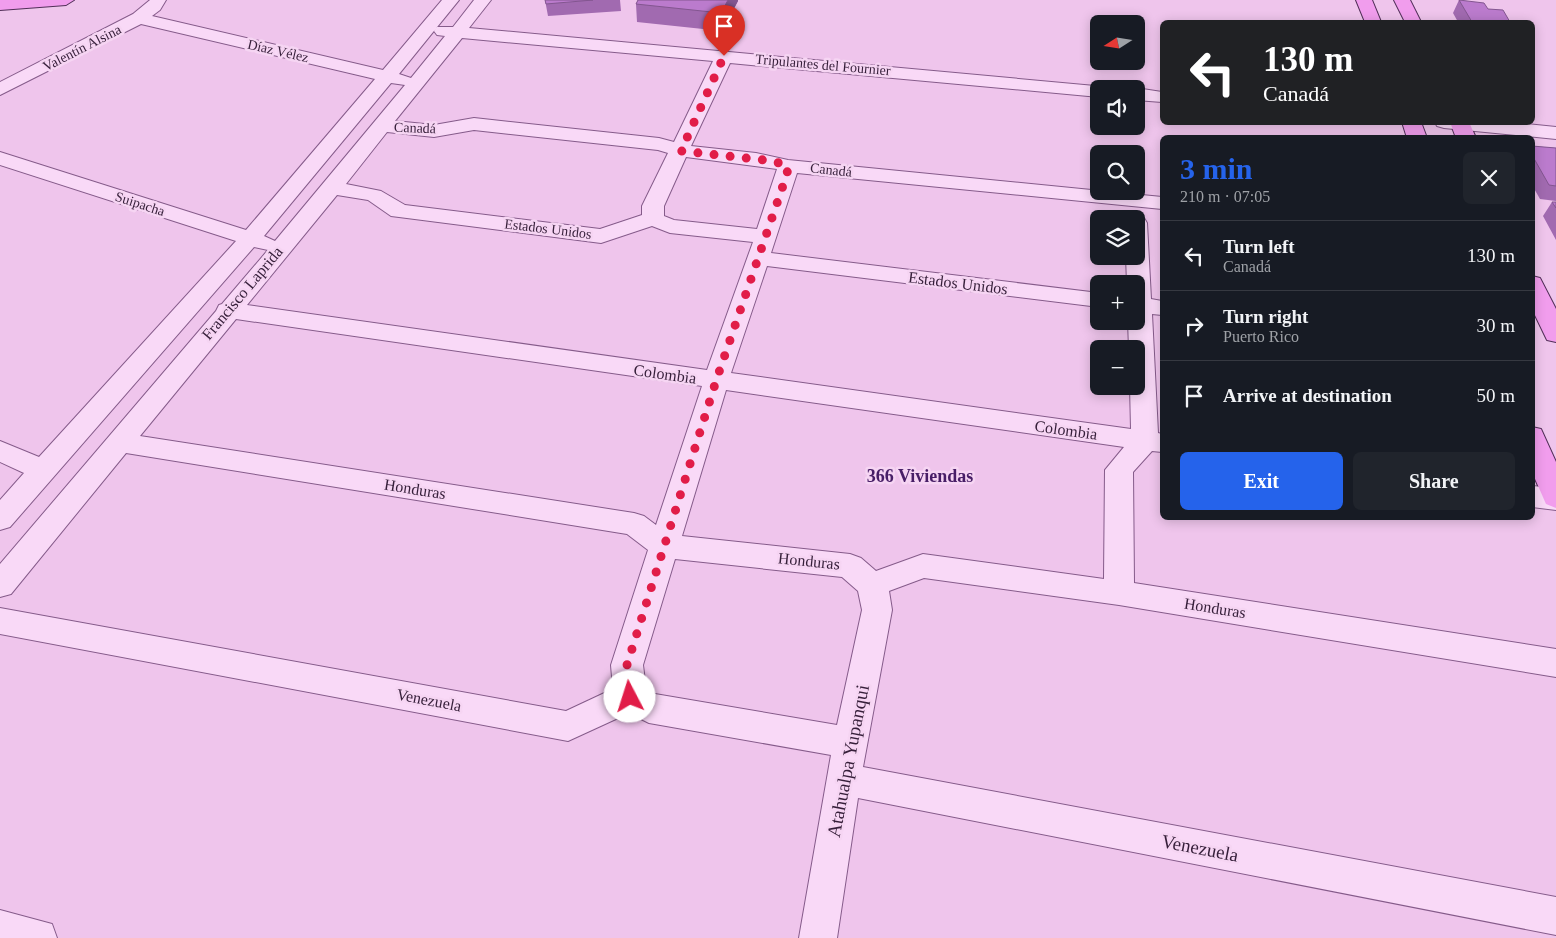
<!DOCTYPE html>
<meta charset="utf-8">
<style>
:root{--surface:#171b24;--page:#20242c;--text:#f1f3f6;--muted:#9ea1a6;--line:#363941;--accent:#2563eb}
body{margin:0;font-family:Georgia,serif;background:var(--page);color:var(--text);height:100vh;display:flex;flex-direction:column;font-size:19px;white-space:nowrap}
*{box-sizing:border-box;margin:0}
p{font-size:16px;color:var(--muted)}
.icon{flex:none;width:28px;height:28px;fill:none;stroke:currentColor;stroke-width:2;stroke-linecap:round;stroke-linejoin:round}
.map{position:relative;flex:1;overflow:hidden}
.panel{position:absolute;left:1160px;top:135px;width:375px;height:385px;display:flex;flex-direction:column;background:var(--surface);border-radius:8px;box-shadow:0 2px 12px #0003}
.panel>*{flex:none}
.banner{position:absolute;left:1160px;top:20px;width:375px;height:105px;border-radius:8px;box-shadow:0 2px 12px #0003;background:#202124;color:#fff;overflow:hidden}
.needle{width:32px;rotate:258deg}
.fabs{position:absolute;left:1090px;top:15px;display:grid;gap:10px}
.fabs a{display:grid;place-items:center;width:55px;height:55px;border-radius:8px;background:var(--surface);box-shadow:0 2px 12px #0003;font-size:25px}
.pin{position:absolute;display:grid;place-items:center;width:42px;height:42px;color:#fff;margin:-51px -21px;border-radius:50% 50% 50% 0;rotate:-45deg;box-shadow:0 0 5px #0007}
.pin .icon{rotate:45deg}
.me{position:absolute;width:55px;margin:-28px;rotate:355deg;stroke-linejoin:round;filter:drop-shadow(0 0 4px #0008)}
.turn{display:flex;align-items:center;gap:18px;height:105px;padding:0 20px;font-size:22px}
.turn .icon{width:65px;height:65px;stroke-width:2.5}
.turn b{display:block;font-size:35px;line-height:42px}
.round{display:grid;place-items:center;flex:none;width:52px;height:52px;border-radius:8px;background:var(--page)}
.overview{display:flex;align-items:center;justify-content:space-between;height:85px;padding:0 20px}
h1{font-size:30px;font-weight:700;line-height:38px;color:var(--accent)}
.cta{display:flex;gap:10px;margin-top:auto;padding:10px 20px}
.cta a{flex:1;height:58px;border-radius:8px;background:var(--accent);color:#fff;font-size:20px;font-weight:700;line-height:58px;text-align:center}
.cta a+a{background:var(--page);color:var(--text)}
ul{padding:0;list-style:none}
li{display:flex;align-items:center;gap:15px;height:70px;padding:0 20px;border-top:1px solid var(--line)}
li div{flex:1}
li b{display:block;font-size:19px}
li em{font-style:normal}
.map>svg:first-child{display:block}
</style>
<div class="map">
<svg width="1556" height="938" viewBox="0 0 1556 938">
<rect width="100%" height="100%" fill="#efc5ec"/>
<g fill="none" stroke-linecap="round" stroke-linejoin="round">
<defs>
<path id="minor" d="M150 0H166L160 10 152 16 383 70 442 0H459L399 74 411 78 445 36 437 35 434 31 437 27H453L474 0H491L469 28 1106 87 1107 89H1099V97L730 63 691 146 756 153 788 160 1162 197V209L797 173 771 253 1099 293V307L767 266 731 373 1131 429 1130 386H1136V349H1129L1128 321H1136V284H1127L1126 256H1136V219H1128L1136 217 1144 218 1147 223 1151 299 1162 301V315L1152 314 1158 433 1162 434V452L1152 451 1133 472 1134 583 1556 649V677L1119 605 924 578 889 591 892 610 863 767 1556 897V935L858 798 837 938H799L831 755 649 723 629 713 568 741 0 634V608L566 711 613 689 611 665 648 550 627 534 126 453 11 594 0 597V564L216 311 219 305 222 304 268 250 254 247 10 527 0 530V500L24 473 0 462V441L39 457 236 241 0 165V152L246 230 375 79 141 24 0 95V82L133 14ZM462 38 713 61 674 142 659 138 474 118 434 125 395 121ZM391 83 405 85 275 241 264 236ZM474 130 658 150 668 153 642 206V215L600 229 405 205 381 191 346 184 387 132 434 137ZM686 157 777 169 757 229 674 220 664 216V206ZM337 195 368 200 391 216 399 217 601 243 652 226 670 233 753 242 707 370 247 305ZM236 319 702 386 656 525 644 516 634 513 140 436ZM726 390 1124 447 1105 470 1104 579 923 554 876 571 861 558 850 554 682 536ZM675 559 842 577 858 591 862 610 837 725 655 694 646 689 643 665Z
M1136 88 1162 92V102L1136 100Z
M1435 122H1508L1556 127V139L1444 128 1437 126Z
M1532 486 1556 488V510L1532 507Z
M0 910 52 924 57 938H0Z"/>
<path id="major" d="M0 0H74L66 5 0 10Z
M1356 0H1372L1381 22H1365Z
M1394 0H1410L1421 22H1405Z
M1402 122H1421L1427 138H1407Z
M1450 122H1469L1476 138H1456Z
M1532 276 1540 278 1556 309V342L1547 340 1532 309Z
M1532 427 1541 429 1556 462V508L1546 504 1532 472Z"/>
</defs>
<!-- minor casing -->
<use href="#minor" stroke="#855b8a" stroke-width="2"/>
<!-- major casing -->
<use href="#major" stroke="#512f58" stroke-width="2"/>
<!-- minor -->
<use href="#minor" fill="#f9d9f7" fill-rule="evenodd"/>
<!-- major -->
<use href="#major" fill="#f19ded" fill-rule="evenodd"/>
</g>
<!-- wall -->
<path fill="#a16ab0" d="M545 0H620L621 11 548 16Z
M638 0H738V1L722 31 637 22 636 4Z
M1459 0 1488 9 1510 22H1458L1453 13Z
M1532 146 1556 148V201L1540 199 1532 185Z
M1552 202H1556V240L1543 216Z"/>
<!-- shaded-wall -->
<path fill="#835690" d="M728 0H738V1L722 31 721 13Z"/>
<!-- building -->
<path fill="#bb7bcd" stroke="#835690" d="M545 0H593L546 4Z
M638 0H728L721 13 636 4Z
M1459 0 1484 3 1488 9 1503 10 1510 22H1472Z
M1532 146 1556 148V186L1549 185 1532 155Z
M1552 202H1556V208Z"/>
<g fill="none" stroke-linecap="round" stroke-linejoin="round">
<!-- route -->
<path stroke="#e11d48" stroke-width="9" stroke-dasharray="0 16.2" d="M630 697 627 665 716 381 787 174 788 166 773 161 681 151 724 56"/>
</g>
<g text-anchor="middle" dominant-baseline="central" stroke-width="5" stroke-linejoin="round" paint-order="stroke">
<!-- far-street labels -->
<g font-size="14" fill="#361f3a" stroke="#f6d5f3">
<text transform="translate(82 48) rotate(-27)">Valentín Alsina</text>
<text transform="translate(278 51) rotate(13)">Díaz Vélez</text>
<text transform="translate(823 65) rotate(5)">Tripulantes del Fournier</text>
<text transform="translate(415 128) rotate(2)">Canadá</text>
<text transform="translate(831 170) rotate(6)">Canadá</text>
<text transform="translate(140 204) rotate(18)">Suipacha</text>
<text transform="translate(548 229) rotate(7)">Estados Unidos</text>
</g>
<!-- street labels -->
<g font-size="16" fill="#361f3a" stroke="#f6d5f3">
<text transform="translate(958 283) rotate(7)">Estados Unidos</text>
<text transform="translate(242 293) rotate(-50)">Francisco Laprida</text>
<text transform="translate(665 374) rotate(8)">Colombia</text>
<text transform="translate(1066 430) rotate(8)">Colombia</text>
<text transform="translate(415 489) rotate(9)">Honduras</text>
<text transform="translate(809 561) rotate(6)">Honduras</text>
<text transform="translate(1215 608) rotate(9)">Honduras</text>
<text transform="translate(429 700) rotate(11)">Venezuela</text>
</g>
<!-- neighbourhood labels -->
<g font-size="18" font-weight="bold" fill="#481e67" stroke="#f6d5f3">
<text x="920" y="476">366 Viviendas</text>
</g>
<!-- near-street labels -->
<g font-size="19" fill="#361f3a" stroke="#f6d5f3">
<text transform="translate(848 761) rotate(-79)">Atahualpa Yupanqui</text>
<text transform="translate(1200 848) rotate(11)">Venezuela</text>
</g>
</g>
</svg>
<div class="fabs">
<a><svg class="needle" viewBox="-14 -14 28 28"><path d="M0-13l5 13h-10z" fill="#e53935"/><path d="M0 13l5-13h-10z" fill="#9ea1a6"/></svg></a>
<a><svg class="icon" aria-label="sound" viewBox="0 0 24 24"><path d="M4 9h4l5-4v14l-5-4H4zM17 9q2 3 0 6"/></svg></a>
<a><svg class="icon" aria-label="search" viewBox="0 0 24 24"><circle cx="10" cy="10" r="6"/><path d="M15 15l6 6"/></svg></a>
<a><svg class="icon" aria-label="layers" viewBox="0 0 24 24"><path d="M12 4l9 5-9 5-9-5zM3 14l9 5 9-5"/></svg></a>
<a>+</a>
<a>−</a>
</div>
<div class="pin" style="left:724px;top:56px;background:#d93025"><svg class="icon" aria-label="arrive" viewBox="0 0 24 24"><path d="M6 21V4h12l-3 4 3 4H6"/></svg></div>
<svg class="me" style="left:630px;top:697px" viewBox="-20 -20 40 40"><circle r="19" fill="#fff"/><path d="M0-13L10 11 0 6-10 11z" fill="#e11d48"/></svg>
<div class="banner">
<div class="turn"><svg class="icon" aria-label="left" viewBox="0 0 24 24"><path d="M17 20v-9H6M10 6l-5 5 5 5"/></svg><div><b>130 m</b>Canadá</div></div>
</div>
<section class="panel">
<div class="overview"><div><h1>3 min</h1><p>210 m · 07:05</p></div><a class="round"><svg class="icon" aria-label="close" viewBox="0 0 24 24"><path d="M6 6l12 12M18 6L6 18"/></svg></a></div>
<ul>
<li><svg class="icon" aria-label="left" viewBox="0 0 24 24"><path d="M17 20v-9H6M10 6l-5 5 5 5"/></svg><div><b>Turn left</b><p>Canadá</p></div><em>130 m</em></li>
<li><svg class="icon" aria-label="right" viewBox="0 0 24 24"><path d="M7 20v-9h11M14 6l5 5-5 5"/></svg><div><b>Turn right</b><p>Puerto Rico</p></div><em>30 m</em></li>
<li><svg class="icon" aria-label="arrive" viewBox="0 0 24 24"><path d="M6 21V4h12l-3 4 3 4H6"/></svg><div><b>Arrive at destination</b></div><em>50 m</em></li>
</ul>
<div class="cta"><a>Exit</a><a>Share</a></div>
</section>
</div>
